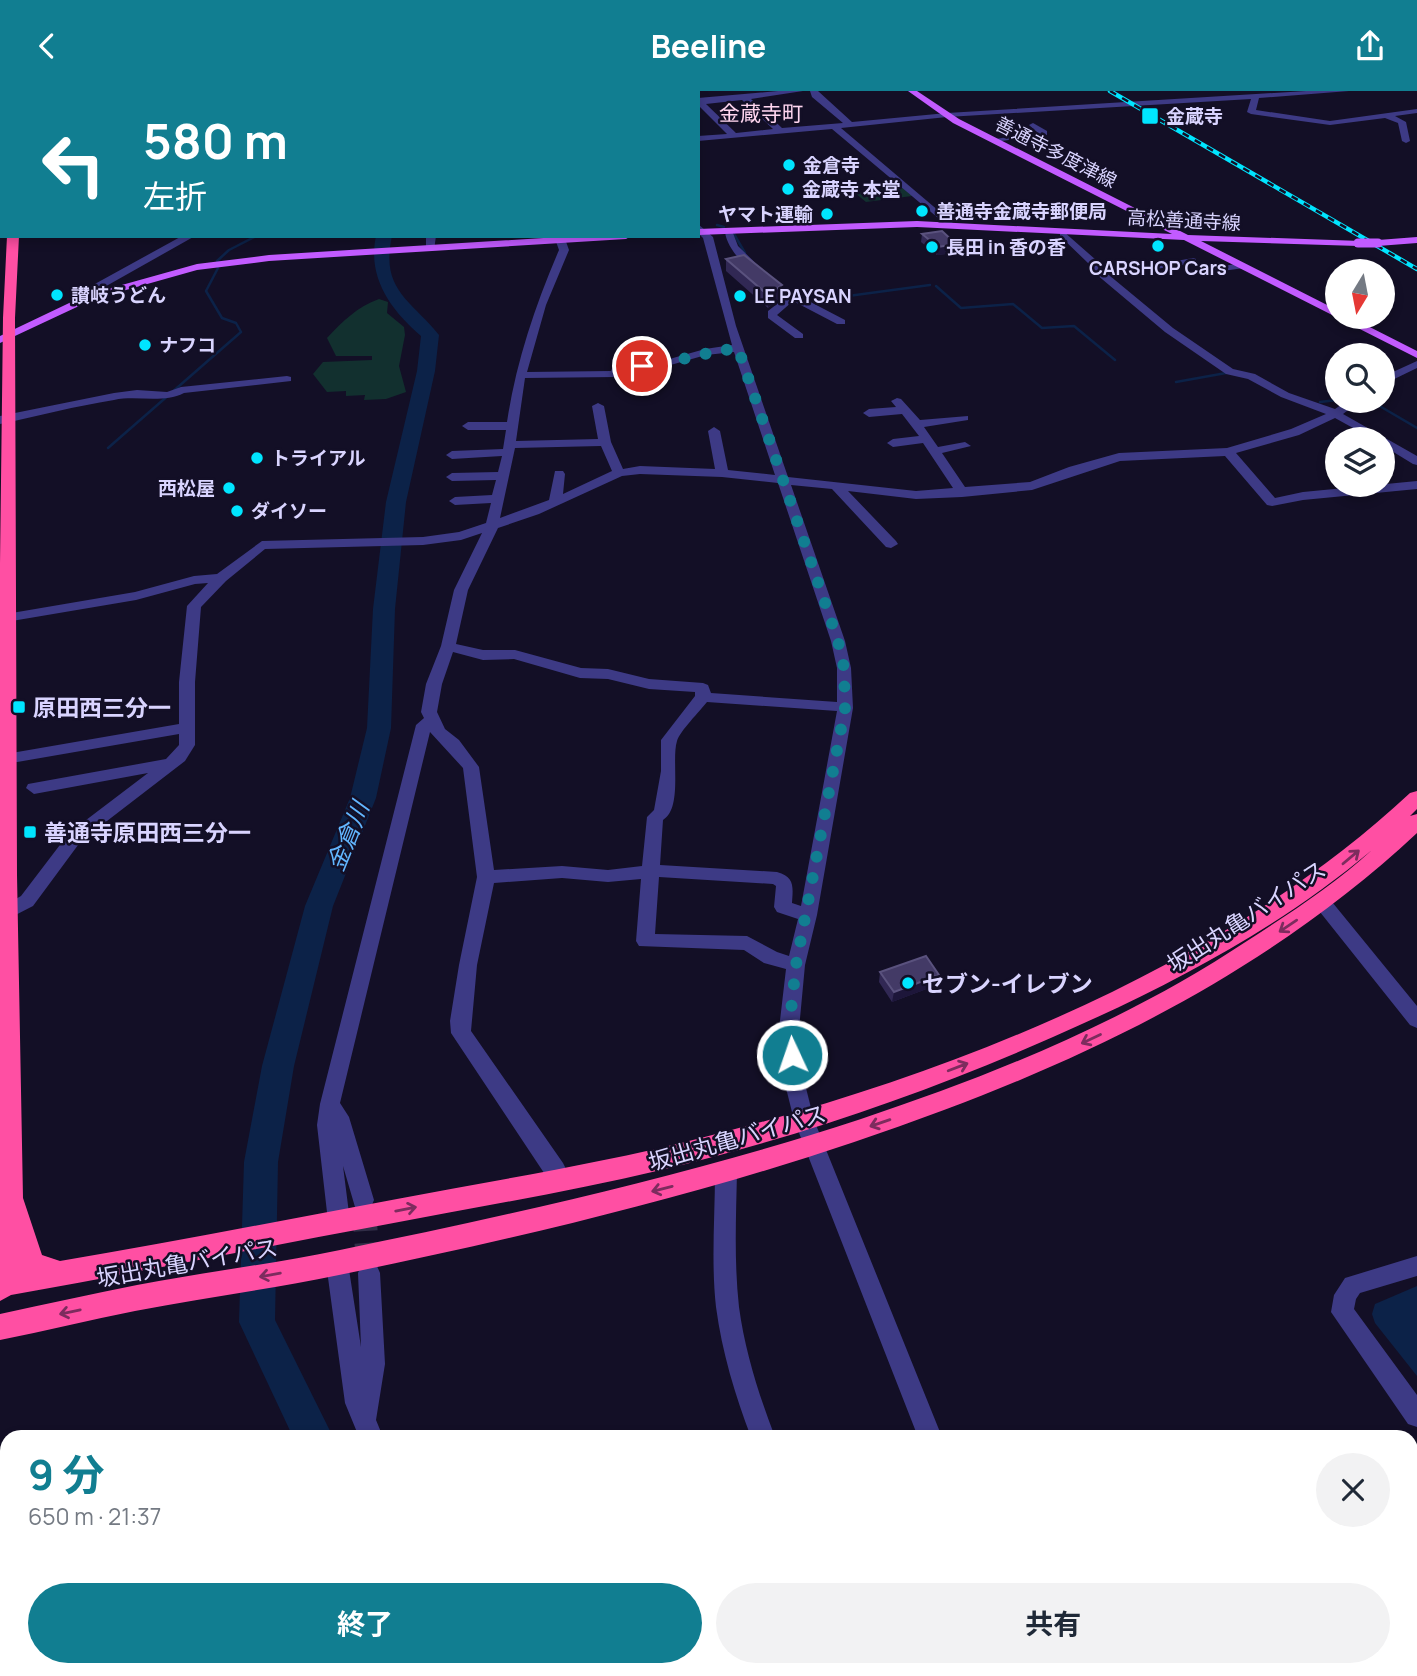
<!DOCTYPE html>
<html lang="ja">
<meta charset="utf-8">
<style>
:root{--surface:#fff;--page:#f2f2f3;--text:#1f2937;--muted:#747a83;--accent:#117e91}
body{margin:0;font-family:Manrope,"Noto Sans JP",sans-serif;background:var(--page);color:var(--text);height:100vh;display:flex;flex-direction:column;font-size:26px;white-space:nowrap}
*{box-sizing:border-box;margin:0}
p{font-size:23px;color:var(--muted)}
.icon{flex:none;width:38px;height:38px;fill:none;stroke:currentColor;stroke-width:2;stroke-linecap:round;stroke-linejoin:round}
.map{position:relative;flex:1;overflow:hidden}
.side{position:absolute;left:0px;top:1339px;width:1418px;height:247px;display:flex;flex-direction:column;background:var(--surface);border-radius:21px 21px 0 0;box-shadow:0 4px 10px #0003}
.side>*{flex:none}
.top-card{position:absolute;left:0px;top:0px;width:700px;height:147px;box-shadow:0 4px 10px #0003;background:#117e91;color:#fff;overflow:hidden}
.needle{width:46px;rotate:190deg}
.fabs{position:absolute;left:1325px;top:168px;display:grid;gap:14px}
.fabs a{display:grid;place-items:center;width:70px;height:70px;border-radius:50%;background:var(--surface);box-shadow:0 4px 10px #0003;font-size:35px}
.pin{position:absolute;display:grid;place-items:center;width:60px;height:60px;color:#fff;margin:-30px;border:4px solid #fff;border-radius:50%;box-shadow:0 2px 7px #0007}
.me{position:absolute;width:77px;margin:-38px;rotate:357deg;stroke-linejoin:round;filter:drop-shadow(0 0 5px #0008)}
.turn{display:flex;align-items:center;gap:24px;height:147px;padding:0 28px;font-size:32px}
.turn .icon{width:91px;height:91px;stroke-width:2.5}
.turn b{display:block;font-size:49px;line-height:60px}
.round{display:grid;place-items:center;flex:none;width:74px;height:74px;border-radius:37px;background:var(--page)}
.overview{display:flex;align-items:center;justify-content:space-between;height:119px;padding:0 28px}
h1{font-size:42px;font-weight:700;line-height:52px;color:var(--accent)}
.button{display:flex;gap:14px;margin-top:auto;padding:14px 28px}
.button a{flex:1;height:80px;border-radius:42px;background:var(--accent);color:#fff;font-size:28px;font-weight:700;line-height:80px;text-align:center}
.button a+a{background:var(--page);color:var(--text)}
header{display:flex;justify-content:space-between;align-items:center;height:91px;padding:0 28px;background:var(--accent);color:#fff;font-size:32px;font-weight:700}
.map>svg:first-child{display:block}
</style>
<header><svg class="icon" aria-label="back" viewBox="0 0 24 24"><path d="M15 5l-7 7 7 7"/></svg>Beeline<svg class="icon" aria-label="share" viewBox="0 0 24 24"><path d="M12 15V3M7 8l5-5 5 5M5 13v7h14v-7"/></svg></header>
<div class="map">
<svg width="1417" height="1585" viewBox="0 0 1417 1585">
<rect width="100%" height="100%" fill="#130f26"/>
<!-- green -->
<path fill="#12302f" d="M902 96 912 105 866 111 855 102Z
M379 208 388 211 387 222 404 236 405 244 399 275 406 301 386 308 364 309 365 304 346 305V300L327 301 313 283 323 271 372 269V265H336L327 247C343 230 357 216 379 208Z"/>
<!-- water -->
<path fill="#0c2248" d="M1417 1195V1285L1375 1232 1372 1223 1375 1213Z"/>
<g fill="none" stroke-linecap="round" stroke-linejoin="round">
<!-- stream -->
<path stroke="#0c2248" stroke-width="2.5" d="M717 134 724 136
M734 143 745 162
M217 170 229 159 256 145
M936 195 961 217 1013 213 1042 237 1074 235 1115 269
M800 206 833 207 930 194
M1176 291 1226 282
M1371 310 1417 337
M1320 311 1337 309
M108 357 241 241 236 232 222 227 206 200 218 177"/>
<!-- river -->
<path fill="#0c2248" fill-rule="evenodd" d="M383 0H397L398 2H384Z
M376 145H392C380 199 411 209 439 244L435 280 406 411 395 518 391 637 376 707 333 815 294 975 278 1071 275 1229 333 1346H293L239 1231 244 1071 262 975 305 815 350 707 367 637 373 518 386 411 417 280 421 245C391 219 367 187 376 145Z
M348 1578H392L394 1585H350Z"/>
<!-- minor-tunnel -->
<path stroke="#312d47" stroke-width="24" stroke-dasharray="24 12" stroke-linecap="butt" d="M364 1116 368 1175"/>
<!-- minor -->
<path fill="#3d3a85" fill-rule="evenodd" d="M330 0H338L339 2H331Z
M411 0H419L421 2H412Z
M564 0H573L575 2H565Z
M778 0H803L751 8 782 37 843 32 812 6 810 0H818L852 31 947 22 1306 0H1349L1259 7 1256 19 1330 30 1417 18V22L1395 25 1406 31 1410 50 1406 52 1402 50 1398 32 1385 27 1330 34 1251 23 1247 21 1251 8 947 26 841 37 953 132 955 134 950 137 832 38 698 50V45L727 43 698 14V7ZM742 9 773 38 736 42 706 13Z
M1033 32 1047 40V44L994 51 990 49 1037 41 1029 34Z
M0 41H2V45H0Z
M698 133 713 146 736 235 788 386 916 400 953 397 923 352 893 356 887 352 893 348 919 345 902 323 869 326 863 322 869 318 896 316 891 310 897 307 901 308 920 329 968 325V329L924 336 938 356 965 351 971 355 942 362 965 396 1030 391 1069 376 1119 362 1227 357 1291 338 1326 323 1281 306 1248 288 1226 283 1165 241 1090 178 1088 172 1060 145V141L1063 140 1096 169 1098 175 1173 237 1233 278 1255 283 1289 302 1335 318 1347 310H1360L1343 323 1417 365V374L1413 373 1382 354V348H1373L1335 327 1299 344 1236 362 1275 407 1303 401 1417 390V398L1303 409 1272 415 1267 414 1225 365 1120 370 1032 399 962 406 916 408 848 400 896 450 898 453 891 457 886 456 832 398 791 394 845 550 851 577 853 617 817 824 805 874 799 938 805 993 814 1029 942 1346H918L794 1029 785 993 779 938 786 878 764 872 744 859 639 855 636 850 641 788 608 791 562 787 494 792 477 874 471 940 563 1072 572 1090 568 1097 561 1099 554 1097 451 942 450 930 459 874 477 786 463 677 430 641 340 1012 349 1026 374 1109 371 1116 363 1119 355 1116 343 1075 350 1130 347 1137 339 1140 331 1137 328 1130 317 1034 320 1013 416 634 424 627 421 621 426 593 441 555 454 499 482 442 461 449 423 454 265 458 226 490 201 516 195 591V654L185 670 81 750 33 815 0 832V817L21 805 69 742 148 682 34 703 26 697 28 693 166 668 179 654V643L0 674V664L179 633V591L187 515 208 492 195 493 136 509 0 532V524L135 501 194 485 217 483 262 450 423 446 459 441 486 432 491 412 455 414 449 410 455 406 492 404 496 389 452 390 446 386 452 382 498 381 502 365 452 368 446 364 452 360 503 358 506 339H468L462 335 468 331H507C516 271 535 215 559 159L554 145H564L569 159 546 214 527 281 611 280 613 275 617 274 666 269 705 258 732 254 703 147 698 142ZM734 261 775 384 728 379 720 340 714 336 708 340 715 378 640 375 623 378 611 351 604 315 598 312 592 315 598 348 516 350 525 287 617 286 621 285 623 280 667 275 706 264ZM601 355 612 380 563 403 565 383 563 380H555L549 409 500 427 515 357ZM640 383 722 386 778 392 831 550 837 577V611L711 602 708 594 703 592 649 588 608 578 581 577 515 559H483L456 553 468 499 498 437 539 423 622 385ZM453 561 483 569 514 568 580 587 608 588 649 598 695 601V605L661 649V680L654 719 647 726 642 775 608 779 562 775 494 779 479 676 459 649 445 638 437 621 442 593ZM707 611 837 620 801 815 792 812C793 796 795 786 777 781L660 774 663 729C683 717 671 669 677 650 680 640 700 620 707 611ZM659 786 773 793 776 795 774 816 777 821 798 828 789 865 777 861 747 845 655 843Z
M725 137H731L738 155 778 194 845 229V233H837L793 210 777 224 803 243V247H795L768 227V220L786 206C766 196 723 161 725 137Z
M182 145H195L101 198 84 212 75 210 93 194Z
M426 145H436L434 159 426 157Z
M1193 167 1196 168V172L1142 180 1137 177Z
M1241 172 1244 173V177L1201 183 1196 180Z
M1417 270V277L1382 294V286Z
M287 285 291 286V290L184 302C162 313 137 304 114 309 76 315 38 325 0 333V325L114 302 137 299 167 301 181 296Z
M1322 804 1328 806 1417 915V937L1410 934 1316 816 1313 811 1316 806Z
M726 1072 733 1074 737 1081C736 1126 734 1171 739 1216 745 1261 759 1304 775 1346H751C735 1304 722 1261 716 1216 711 1171 715 1126 715 1081L719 1074Z
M337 1162 345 1165 348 1172 361 1256 358 1182 361 1175 369 1172 377 1175 380 1182 385 1273 376 1329 383 1346H359L345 1312 326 1172 329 1165Z
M1417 1165V1185L1360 1202 1356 1208 1354 1218 1417 1304V1336L1408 1333 1331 1221 1334 1204 1345 1187Z
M459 1578H486L489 1585H461Z
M865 1578H893L896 1585H867Z
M1016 1578H1043L1046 1585H1018Z"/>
<!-- major -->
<path fill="#c25bff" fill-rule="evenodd" d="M908 0H917L959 28 1188 144 1361 150 1363 152 1358 155 1201 150 1337 219V226H1350L1417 260V267L1184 149 917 136 698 144V138L917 130 1172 143 953 32Z
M575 145H631L626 148 269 170 197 179 94 208 0 252V245L86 204 197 173 269 164Z
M1417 146V152L1378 155 1373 152 1378 149Z"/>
<!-- highway -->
<path fill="#ff4fa3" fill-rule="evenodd" d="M44 0H54L43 2Z
M0 128H2L0 145Z
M7 145H19L15 227 17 784 23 1107 42 1164 60 1170C172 1151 284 1129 397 1108 497 1089 598 1073 697 1048 946 986 1220 879 1410 702L1417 700V718L1410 725 1417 723V742C1281 869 1118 954 944 1019 748 1093 544 1142 339 1184 271 1198 203 1207 135 1220 90 1229 45 1240 0 1249V1223C46 1213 91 1203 137 1194 204 1181 273 1173 340 1159 515 1123 690 1084 861 1028 996 983 1128 929 1247 850 1290 822 1334 794 1372 759 1277 839 1167 896 1053 946 927 1002 795 1047 661 1079 569 1101 476 1116 383 1134 259 1157 135 1182 11 1204L0 1210V472L3 227Z"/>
<defs>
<path id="rail" d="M1110 0 1417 178"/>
</defs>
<!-- rail casing -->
<use href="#rail" stroke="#00e5ff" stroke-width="4.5"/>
<!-- rail -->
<use href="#rail" stroke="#130f26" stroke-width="2.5" stroke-dasharray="7" stroke-linecap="butt"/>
<!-- major-bridge -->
<path stroke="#c25bff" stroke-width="9" d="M1358 152H1378"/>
</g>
<!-- wall -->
<path fill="#312854" d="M922 143 955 162 937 164 921 151Z
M726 168 782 194 781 206 768 217 726 180Z
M880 881 937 894 892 911 879 891Z"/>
<!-- shaded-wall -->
<path fill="#1d163a" d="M956 153 955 162 937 164 938 156Z
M782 194 781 206 768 217V204Z
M939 884 937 894 892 911 894 901Z"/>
<!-- building -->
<path fill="#433a66" stroke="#5a527e" stroke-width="2" d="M942 140 956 153 938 156 922 143Z
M744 164 782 194 768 204 726 168Z
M926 865 939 884 894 901 880 881Z"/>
<!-- one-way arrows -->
<defs><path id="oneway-shaft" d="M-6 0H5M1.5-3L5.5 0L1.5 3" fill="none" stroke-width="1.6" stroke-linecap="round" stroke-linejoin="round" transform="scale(1.75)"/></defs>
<g stroke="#7d2c5e">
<use href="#oneway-shaft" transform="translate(1351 766) rotate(-40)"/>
<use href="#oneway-shaft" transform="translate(1288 835) rotate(146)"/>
<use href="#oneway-shaft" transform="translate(1091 948) rotate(155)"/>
<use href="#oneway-shaft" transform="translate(958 976) rotate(-21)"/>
<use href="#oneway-shaft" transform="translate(880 1032) rotate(161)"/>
<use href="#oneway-shaft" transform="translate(662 1098) rotate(166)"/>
<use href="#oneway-shaft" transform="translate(406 1118) rotate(-11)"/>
<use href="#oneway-shaft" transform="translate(270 1184) rotate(170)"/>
<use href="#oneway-shaft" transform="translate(70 1221) rotate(168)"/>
</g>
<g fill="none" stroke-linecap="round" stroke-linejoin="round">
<!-- route -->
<path stroke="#117e91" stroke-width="12" stroke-dasharray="0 21.6" d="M642 275C675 272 705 261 738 257L838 550 844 577 845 617 796 874 789 938 792 964"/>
</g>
<!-- markers -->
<g fill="#00e5ff" stroke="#130f26" stroke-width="2.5">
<rect x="1141" y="16" width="18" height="18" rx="3.5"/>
<circle cx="789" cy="74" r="7"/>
<circle cx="788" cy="98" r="7"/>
<circle cx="922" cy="120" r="7"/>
<circle cx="827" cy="123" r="7"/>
<circle cx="1158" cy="155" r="7"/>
<circle cx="932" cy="156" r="7"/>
<circle cx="57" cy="204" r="7"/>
<circle cx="740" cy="205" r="7"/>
<circle cx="145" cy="254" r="7"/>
<circle cx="257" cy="367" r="7"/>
<circle cx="229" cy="397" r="7"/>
<circle cx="237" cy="420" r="7"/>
<rect x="12" y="609" width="14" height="14" rx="3.5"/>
<rect x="23" y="734" width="14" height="14" rx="3.5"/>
<circle cx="908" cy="892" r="7"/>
</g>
<g text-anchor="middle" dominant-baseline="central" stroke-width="5" stroke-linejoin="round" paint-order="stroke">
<!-- far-poi labels -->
<g font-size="19" font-weight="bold" fill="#d9d4ff" stroke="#130f26" text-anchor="start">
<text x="1166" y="25">金蔵寺</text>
<text x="803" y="74">金倉寺</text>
<text x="802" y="98">金蔵寺 本堂</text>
<text x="936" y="120">善通寺金蔵寺郵便局</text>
<text x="813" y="123" text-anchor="end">ヤマト運輸</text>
<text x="946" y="156">長田 in 香の香</text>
<text x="1158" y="177" text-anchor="middle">CARSHOP Cars</text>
<text x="71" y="204">讃岐うどん</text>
<text x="754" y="205">LE PAYSAN</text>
<text x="159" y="254">ナフコ</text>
<text x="271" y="367">トライアル</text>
<text x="215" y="397" text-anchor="end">西松屋</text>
<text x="251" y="420">ダイソー</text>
</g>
<!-- far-street labels -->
<g font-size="19" fill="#d9d4ff" stroke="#130f26">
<text transform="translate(1056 61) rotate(27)">善通寺多度津線</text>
<text transform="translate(1184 129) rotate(3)">高松善通寺線</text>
</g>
<!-- far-quarter labels -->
<g font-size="21" fill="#ffd6f0" stroke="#130f26">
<text x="761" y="22">金蔵寺町</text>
</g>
<!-- poi labels -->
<g font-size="23" font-weight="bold" fill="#d9d4ff" stroke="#130f26" text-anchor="start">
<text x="33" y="616">原田西三分一</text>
<text x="44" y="741">善通寺原田西三分一</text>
<text x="922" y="892">セブン-イレブン</text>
</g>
<!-- street labels -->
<g font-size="23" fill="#d9d4ff" stroke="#130f26">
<text transform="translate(1246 825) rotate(-33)">坂出丸亀バイパス</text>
<text transform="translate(737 1046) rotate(-16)">坂出丸亀バイパス</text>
<text transform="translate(187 1171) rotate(-10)">坂出丸亀バイパス</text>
</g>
<!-- water labels -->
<g font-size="24" font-style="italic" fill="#62b6ff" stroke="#130f26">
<text transform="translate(347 745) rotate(-68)">金倉川</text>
</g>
</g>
</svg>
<div class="fabs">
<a><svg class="needle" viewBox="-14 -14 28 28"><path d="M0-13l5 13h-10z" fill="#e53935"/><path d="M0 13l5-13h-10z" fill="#747a83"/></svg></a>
<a><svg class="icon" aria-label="search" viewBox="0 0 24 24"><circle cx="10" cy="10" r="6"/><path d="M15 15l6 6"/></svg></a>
<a><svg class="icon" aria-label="layers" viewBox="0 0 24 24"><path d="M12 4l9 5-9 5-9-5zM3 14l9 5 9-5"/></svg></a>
</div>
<div class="pin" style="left:642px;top:275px;background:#d93025"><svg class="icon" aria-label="arrive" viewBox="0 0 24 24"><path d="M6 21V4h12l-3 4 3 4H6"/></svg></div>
<svg class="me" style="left:792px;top:964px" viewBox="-20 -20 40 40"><circle r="17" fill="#117e91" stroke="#fff" stroke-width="3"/><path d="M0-11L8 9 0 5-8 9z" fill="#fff"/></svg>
<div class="top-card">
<div class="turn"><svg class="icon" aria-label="left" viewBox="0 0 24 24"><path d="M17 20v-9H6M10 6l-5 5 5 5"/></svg><div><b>580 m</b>左折</div></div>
</div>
<section class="side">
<div class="overview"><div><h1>9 分</h1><p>650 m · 21:37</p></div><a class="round"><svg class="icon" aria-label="close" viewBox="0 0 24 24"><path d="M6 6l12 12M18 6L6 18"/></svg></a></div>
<div class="button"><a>終了</a><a>共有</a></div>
</section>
</div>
